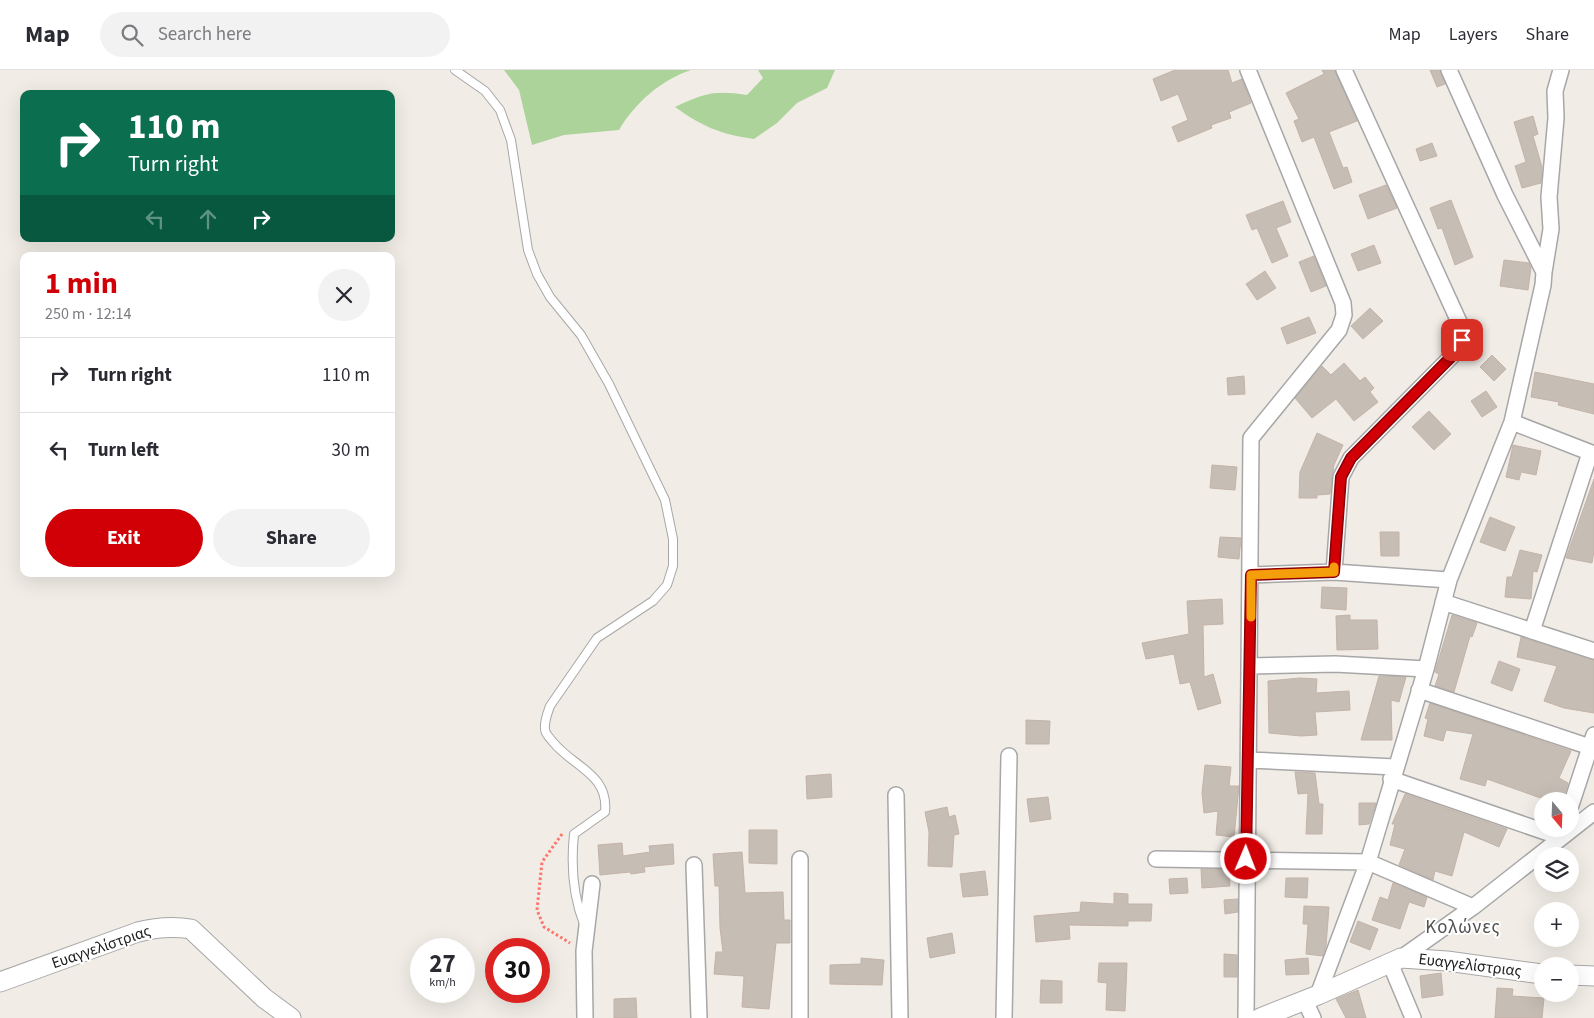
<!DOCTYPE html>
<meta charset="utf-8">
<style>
:root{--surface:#fff;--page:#f2f2f3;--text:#2b2b33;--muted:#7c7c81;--line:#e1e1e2;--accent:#d10007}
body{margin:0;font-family:"Source Sans 3",sans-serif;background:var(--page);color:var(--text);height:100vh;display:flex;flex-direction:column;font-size:19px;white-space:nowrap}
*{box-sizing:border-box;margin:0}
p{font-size:16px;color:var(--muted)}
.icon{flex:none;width:28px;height:28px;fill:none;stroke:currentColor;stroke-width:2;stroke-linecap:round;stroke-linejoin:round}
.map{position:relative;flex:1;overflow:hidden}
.side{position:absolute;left:20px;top:182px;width:375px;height:325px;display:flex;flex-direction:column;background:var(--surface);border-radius:10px;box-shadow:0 5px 20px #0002}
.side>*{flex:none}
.banner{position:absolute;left:20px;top:20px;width:375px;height:152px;border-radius:10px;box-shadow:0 5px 20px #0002;background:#0b6e4f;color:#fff;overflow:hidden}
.needle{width:32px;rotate:161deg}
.buttons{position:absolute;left:1534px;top:722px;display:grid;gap:10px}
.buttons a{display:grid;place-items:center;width:45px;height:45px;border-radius:50%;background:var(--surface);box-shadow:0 5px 20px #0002;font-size:25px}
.speed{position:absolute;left:410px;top:868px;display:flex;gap:10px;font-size:25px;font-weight:700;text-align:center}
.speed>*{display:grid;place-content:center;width:65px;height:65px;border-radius:50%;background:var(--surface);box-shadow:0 5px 20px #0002;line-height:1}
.speed small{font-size:12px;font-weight:400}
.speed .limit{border:8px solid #d22;background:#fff;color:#111}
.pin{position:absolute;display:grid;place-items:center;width:42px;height:42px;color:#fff;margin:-21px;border-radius:10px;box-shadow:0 2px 8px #0006}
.me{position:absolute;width:55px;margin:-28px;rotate:1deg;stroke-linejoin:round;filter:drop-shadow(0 0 4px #0008)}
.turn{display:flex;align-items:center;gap:18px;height:105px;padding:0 25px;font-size:22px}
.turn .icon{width:65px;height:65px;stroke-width:2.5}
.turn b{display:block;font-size:35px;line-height:42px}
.lanes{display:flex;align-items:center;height:48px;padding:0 25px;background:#0003;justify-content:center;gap:25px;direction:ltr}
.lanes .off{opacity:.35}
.round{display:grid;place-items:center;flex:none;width:52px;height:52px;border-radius:26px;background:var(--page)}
.overview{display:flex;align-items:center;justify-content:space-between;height:85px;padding:0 25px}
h1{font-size:30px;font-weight:700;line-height:38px;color:var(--accent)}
.button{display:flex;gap:10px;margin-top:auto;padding:10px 25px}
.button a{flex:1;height:58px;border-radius:30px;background:var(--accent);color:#fff;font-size:20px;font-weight:700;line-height:58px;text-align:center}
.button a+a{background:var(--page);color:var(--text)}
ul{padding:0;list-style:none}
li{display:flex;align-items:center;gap:15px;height:75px;padding:0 25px;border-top:1px solid var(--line)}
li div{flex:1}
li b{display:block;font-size:19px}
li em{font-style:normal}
header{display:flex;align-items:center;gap:30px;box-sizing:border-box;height:70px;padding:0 25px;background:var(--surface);border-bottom:1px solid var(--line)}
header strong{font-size:24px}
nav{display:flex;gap:28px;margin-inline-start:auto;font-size:18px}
.search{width:350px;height:45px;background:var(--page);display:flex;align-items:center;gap:12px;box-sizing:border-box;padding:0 18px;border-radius:28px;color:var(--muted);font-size:19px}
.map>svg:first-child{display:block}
</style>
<header>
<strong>Map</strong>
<div class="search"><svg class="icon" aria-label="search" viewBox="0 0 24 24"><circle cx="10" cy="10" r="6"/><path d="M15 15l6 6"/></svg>Search here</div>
<nav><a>Map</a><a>Layers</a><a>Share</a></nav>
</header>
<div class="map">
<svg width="1594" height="948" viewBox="0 0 1594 948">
<rect width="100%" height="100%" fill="#f1ede6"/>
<!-- forest -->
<path fill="#acd399" d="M504 0H691C661 10 635 33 619 60L564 65 532 75 519 20Z
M758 0H835L827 18 797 33 777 53 754 69C720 64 703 57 675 37 704 23 715 20 747 25L763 8Z"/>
<!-- building -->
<path fill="#c6bdb5" stroke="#c4b3a8" d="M1175 0H1228L1232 13 1242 9 1251 33 1229 42 1231 48 1211 55 1212 58 1178 72 1172 57 1188 50 1178 24 1161 31 1153 9Z
M1322 0H1335L1357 51 1329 62 1343 98 1347 97 1352 112 1334 119 1314 67 1302 72 1294 51 1299 49 1286 23 1324 4Z
M1430 0H1440L1445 14 1437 17Z
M1533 46 1538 64 1533 66 1542 97 1541 113 1522 118 1515 96 1526 92 1514 52Z
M1432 73 1437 86 1420 91 1416 79Z
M1386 115 1397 138 1368 149 1359 125Z
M1451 130 1473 187 1455 195 1442 158 1438 159 1430 138Z
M1283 131 1291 152 1276 158 1288 186 1272 193 1257 158 1252 160 1246 145Z
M1374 175 1381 193 1358 201 1351 184Z
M1314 186 1326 216 1311 222 1299 192Z
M1504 190 1529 193 1531 198 1528 220 1500 216Z
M1265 201 1276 218 1257 230 1246 214Z
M1370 238 1383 251 1363 269 1351 256Z
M1309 247 1316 263 1287 274 1281 258Z
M1492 285 1506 299 1494 311 1480 297Z
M1344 293 1360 311 1365 307 1374 318 1370 322 1378 332 1354 351 1336 329 1312 348 1295 328 1322 296 1331 305Z
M1535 302 1594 314V344L1558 335 1559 332 1531 327Z
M1244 306 1245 324 1228 325 1227 308Z
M1486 321 1497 337 1482 347 1471 331Z
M1429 341 1451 364 1434 380 1412 357Z
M1317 363 1343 375 1334 395 1330 424 1317 425V428H1299L1300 402Z
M1513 375 1541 381 1536 405 1521 402 1519 410 1506 407Z
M1212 395 1237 397 1235 420 1210 418Z
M1594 409V481L1592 493 1566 488Z
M1490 447 1515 457 1505 481 1480 472Z
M1380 462H1399V486H1381Z
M1220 467 1241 468 1239 489 1218 487Z
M1520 480 1542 485 1537 502 1533 501 1531 529 1505 527 1507 507H1512Z
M1322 517 1347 518 1346 540 1321 538Z
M1222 529 1223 554 1203 555 1204 607 1213 604 1221 633 1198 640 1190 612 1180 614 1174 584 1146 589 1142 573 1189 564 1187 531Z
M1350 545V550H1377L1378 579 1337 580 1336 546Z
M1452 545 1477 553 1472 567 1470 566 1454 622 1435 616 1439 604 1435 602Z
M1521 567 1594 590V643L1564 638 1544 631 1557 596 1517 587Z
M1499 591 1520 599 1512 621 1491 613Z
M1379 606 1406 607 1399 632 1391 630 1392 670H1361Z
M1300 608 1317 609 1316 623 1349 621 1350 640 1315 642 1317 665 1301 666 1269 663 1268 611Z
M1430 633 1571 681 1559 708 1568 713 1562 731H1549L1487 709 1485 716 1460 709 1473 664 1446 660 1443 671 1424 666 1428 649 1425 648Z
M1026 650 1050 651 1049 674H1026Z
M1205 695 1231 697 1229 716H1239L1234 767 1216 765 1218 741 1204 743 1202 723Z
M1295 702 1315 703 1319 734H1323L1322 764H1306L1308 723 1298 724Z
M831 704 832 727 807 729 806 706Z
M1405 724 1507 759 1499 777 1464 762 1452 806 1435 801 1433 810 1399 795 1405 779 1390 775 1395 754H1392Z
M1048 727 1051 749 1030 752 1027 729Z
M1359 733H1376L1369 754 1359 755Z
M947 737 949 747 955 745 959 764 954 765 952 797 928 796 929 762 925 742Z
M749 760H777V794L749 793Z
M622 773 623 786 650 782 649 776 673 774 674 794 644 797 645 802 631 804 630 802 600 805 598 775Z
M742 782 745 823 783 822 784 850H790V873H776L769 939 742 937 744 906 714 904 716 882H723L720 858 719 816H715L713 784Z
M1201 799H1229L1230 816 1202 818Z
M985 801 988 825 963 827 960 804Z
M1187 808 1188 823 1170 824 1169 809Z
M1286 808H1308L1307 828 1285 827Z
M1393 813 1427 827 1424 837 1409 832 1400 859 1372 850 1380 827 1388 830Z
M1114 823 1128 824V834H1152L1151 851H1128V856L1069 855 1070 869 1036 872 1034 846 1080 842 1081 832 1114 834Z
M1238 829V842L1225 844 1224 830Z
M1304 836 1329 837 1326 876 1323 886 1306 884 1308 854H1303Z
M1358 851 1378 859 1370 880 1350 872Z
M952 863 955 883 930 888 927 868Z
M1224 884 1237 885V907H1224Z
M861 888 884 890 882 915 830 914V895L861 894Z
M1308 888 1309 904 1286 905 1285 890Z
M1099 893H1127L1125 941 1106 940 1107 913 1098 912Z
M1441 903 1443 925 1422 928 1420 906Z
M1041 910 1062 911V933H1040Z
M1497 918 1513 919 1512 926 1544 928 1542 948H1495Z
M1358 920 1366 948H1346L1336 929Z
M636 928 637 948H614V929Z"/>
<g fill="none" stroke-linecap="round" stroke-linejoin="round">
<defs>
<path id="service" d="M455 0 485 21 500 40 511 70 528 180 537 204 550 227 581 265 609 314 665 430 673 469V496L667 515 653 531 597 568 550 636C548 642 544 651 545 659 545 664 550 668 553 672 573 697 609 704 605 742L574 764C571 793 573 826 584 854"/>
<path id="minor" d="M1544 202 1551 159 1549 127 1556 48 1555 21 1561 0
M1512 352 1594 384
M1334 502 1341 407 1351 388 1454 284 1462 270 1460 254 1344 0
M1251 505 1334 502 1449 510
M1443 532 1594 581
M1532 561 1590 383
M1250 596 1335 594 1426 599
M1419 620 1590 677
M1249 690 1395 697
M1391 709 1560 767 1563 760
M896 725 900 948
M1570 738 1594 665
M1156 789 1368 792 1473 837
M694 795 699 948
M1401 888 1473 837 1594 742
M1390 893 1413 948
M1318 925 1368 792 1426 599 1449 510 1512 352 1543 215 1544 202 1505 125 1449 0
M1305 931 1313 948
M585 948 584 881 592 814
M800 948V789
M1004 948 1009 686
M1246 948 1251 368 1339 260 1344 245 1343 233 1248 0"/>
<path id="tertiary" d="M1570 905 1594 906
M0 912 138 862C157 857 173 856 191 859L264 928 291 948
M1260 948 1318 925 1401 888 1447 891 1542 904"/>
</defs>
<!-- service casing -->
<use href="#service" stroke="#a7a7a7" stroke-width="10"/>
<!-- minor casing -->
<use href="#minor" stroke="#a7a7a7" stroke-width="18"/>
<!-- tertiary casing -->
<use href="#tertiary" stroke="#a7a7a7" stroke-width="21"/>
<!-- path -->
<path stroke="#ff746a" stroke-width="3" stroke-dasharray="2.5 2.5" stroke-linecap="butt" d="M562 764 542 792 537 840 544 857 570 873"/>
<!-- service -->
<use href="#service" stroke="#fff" stroke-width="8"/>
<!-- minor -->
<use href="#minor" stroke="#fff" stroke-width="15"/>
<!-- tertiary -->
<use href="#tertiary" stroke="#fff" stroke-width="19"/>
</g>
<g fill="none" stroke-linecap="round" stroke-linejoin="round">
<defs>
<path id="route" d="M1246 789 1251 505 1334 502 1341 407 1351 388 1454 284 1462 270"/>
</defs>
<!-- route casing -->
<use href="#route" stroke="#880005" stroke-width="12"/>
<!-- route -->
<use href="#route" stroke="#d10007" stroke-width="9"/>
<!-- slow -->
<path stroke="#f59e0b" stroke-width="9" d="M1251 547V505L1334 502V497"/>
</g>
<g text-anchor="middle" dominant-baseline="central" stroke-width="4" stroke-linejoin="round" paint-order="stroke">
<!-- street labels -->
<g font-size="16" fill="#202020" stroke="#fff">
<text transform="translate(101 877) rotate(-19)">Ευαγγελίστριας</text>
<text transform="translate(1470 895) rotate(7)">Ευαγγελίστριας</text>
</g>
<!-- quarter labels -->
<g font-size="19" letter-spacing="1" fill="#535353" stroke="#fff">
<text x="1463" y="857">Κολώνες</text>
</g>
</g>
</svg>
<div class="buttons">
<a><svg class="needle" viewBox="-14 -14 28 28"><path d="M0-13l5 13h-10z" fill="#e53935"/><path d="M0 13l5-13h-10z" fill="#7c7c81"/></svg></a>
<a><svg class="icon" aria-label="layers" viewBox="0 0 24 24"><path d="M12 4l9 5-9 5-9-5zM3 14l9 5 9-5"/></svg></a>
<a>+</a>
<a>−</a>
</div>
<div class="speed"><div>27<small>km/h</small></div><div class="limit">30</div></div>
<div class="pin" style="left:1462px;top:270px;background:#d93025"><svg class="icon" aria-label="arrive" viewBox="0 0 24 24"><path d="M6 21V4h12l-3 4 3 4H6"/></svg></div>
<svg class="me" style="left:1246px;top:789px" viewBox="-20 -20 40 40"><circle r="17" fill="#d10007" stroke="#fff" stroke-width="3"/><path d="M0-11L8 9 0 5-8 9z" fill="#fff"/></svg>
<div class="banner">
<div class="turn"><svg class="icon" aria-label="right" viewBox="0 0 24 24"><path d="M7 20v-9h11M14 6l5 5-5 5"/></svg><div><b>110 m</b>Turn right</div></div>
<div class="lanes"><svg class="icon off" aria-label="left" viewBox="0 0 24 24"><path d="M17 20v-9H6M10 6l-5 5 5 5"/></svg><svg class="icon off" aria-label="ahead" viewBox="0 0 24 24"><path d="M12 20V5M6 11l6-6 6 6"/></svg><svg class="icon" aria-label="right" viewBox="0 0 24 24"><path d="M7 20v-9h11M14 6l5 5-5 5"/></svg></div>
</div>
<section class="side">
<div class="overview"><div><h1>1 min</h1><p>250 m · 12:14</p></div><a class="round"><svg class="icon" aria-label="close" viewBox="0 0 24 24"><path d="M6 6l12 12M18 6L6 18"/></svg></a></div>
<ul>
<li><svg class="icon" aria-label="right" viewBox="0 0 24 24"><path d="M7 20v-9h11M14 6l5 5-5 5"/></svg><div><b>Turn right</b></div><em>110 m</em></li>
<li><svg class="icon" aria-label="left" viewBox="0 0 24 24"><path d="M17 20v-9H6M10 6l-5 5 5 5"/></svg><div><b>Turn left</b></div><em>30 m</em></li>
</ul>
<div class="button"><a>Exit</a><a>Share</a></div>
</section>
</div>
